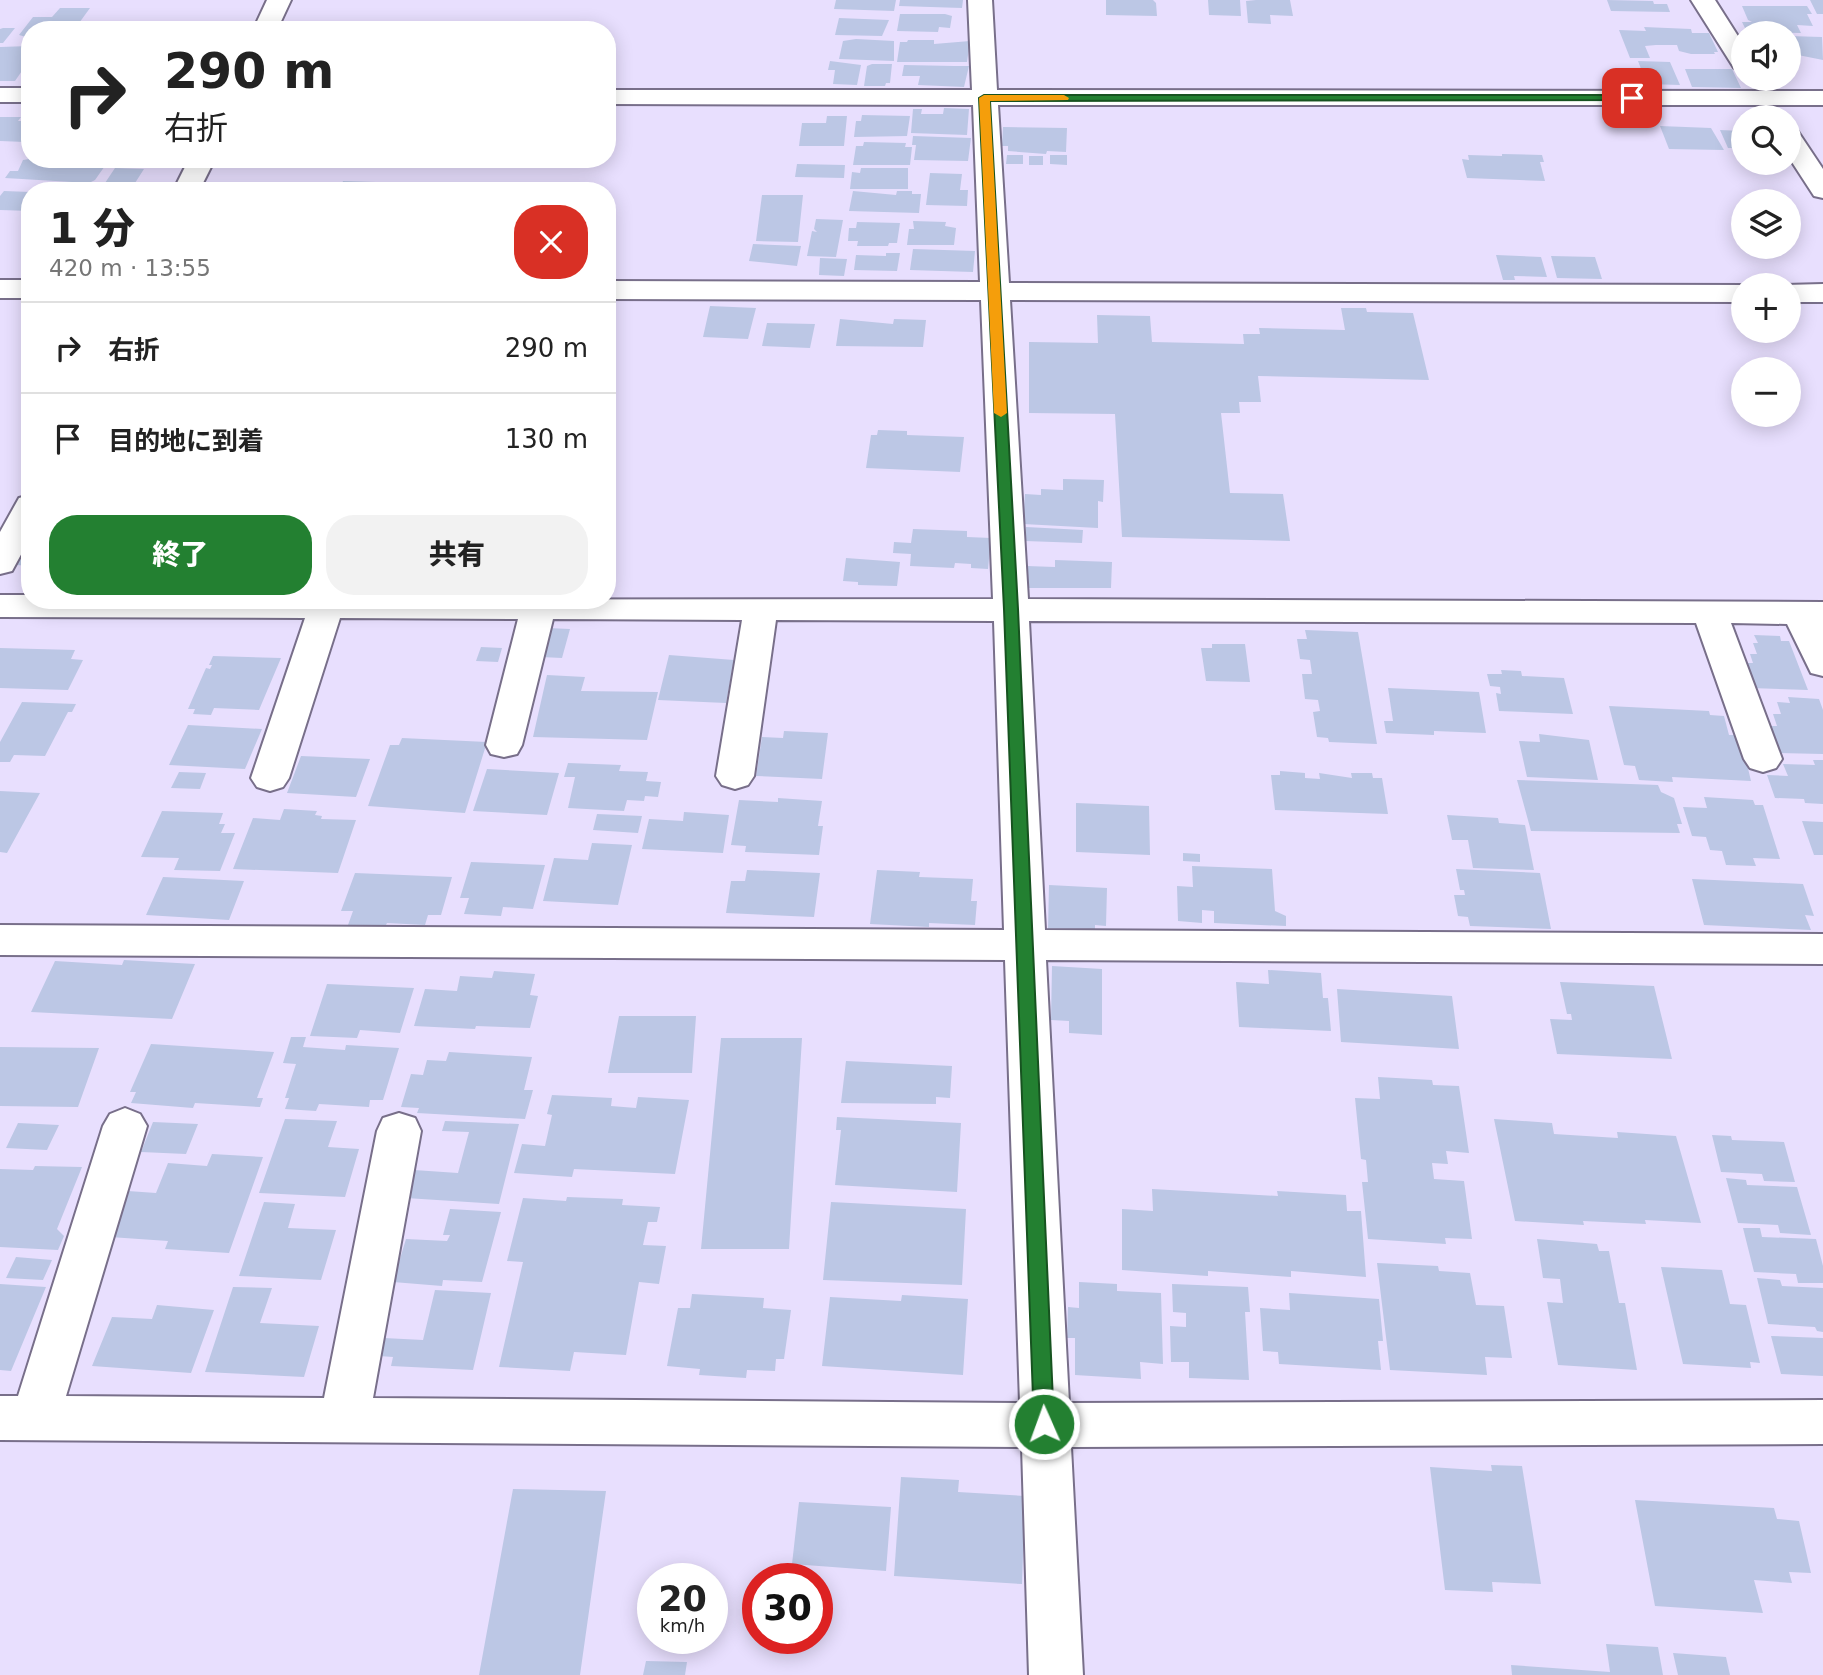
<!DOCTYPE html>
<html lang="ja">
<meta charset="utf-8">
<style>
:root{--surface:#fff;--page:#f2f2f2;--text:#222;--muted:#767676;--line:#e0e0e0;--accent:#238031}
body{margin:0;font-family:"DejaVu Sans","Noto Sans JP",sans-serif;background:var(--page);color:var(--text);height:100vh;display:flex;flex-direction:column;font-size:26px;white-space:nowrap}
*{box-sizing:border-box;margin:0}
p{font-size:23px;color:var(--muted)}
.icon{flex:none;width:38px;height:38px;fill:none;stroke:currentColor;stroke-width:2;stroke-linecap:round;stroke-linejoin:round}
.map{position:relative;flex:1;overflow:hidden}
.drawer{position:absolute;left:21px;top:182px;width:595px;height:427px;display:flex;flex-direction:column;background:var(--surface);border-radius:28px;box-shadow:0 4px 18px #0003}
.drawer>*{flex:none}
.top-card{position:absolute;left:21px;top:21px;width:595px;height:147px;border-radius:28px;box-shadow:0 4px 18px #0003;background:#fff;color:var(--text);overflow:hidden}
.controls{position:absolute;left:1731px;top:21px;display:grid;gap:14px}
.controls a{display:grid;place-items:center;width:70px;height:70px;border-radius:50%;background:var(--surface);box-shadow:0 4px 18px #0003;font-size:35px}
.speed{position:absolute;left:637px;top:1563px;display:flex;gap:14px;font-size:35px;font-weight:700;text-align:center}
.speed>*{display:grid;place-content:center;width:91px;height:91px;border-radius:50%;background:var(--surface);box-shadow:0 4px 18px #0003;line-height:1}
.speed small{font-size:18px;font-weight:400}
.speed .limit{border:10px solid #d22;background:#fff;color:#111}
.pin{position:absolute;display:grid;place-items:center;width:60px;height:60px;color:#fff;margin:-30px;border-radius:14px;box-shadow:0 4px 10px #0006}
.me{position:absolute;width:77px;margin:-38px;rotate:358deg;stroke-linejoin:round;filter:drop-shadow(0 0 5px #0008)}
.turn{display:flex;align-items:center;gap:24px;height:147px;padding:0 28px;font-size:32px}
.turn .icon{width:91px;height:91px;stroke-width:2.5}
.turn b{display:block;font-size:49px;line-height:60px}
.round{display:grid;place-items:center;flex:none;width:74px;height:74px;border-radius:28px;background:var(--page)}
.summary{display:flex;align-items:center;justify-content:space-between;height:119px;padding:0 28px}
h1{font-size:42px;font-weight:800;line-height:52px}
.button{display:flex;gap:14px;margin-top:auto;padding:14px 28px}
.button a{flex:1;height:80px;border-radius:28px;background:var(--accent);color:#fff;font-size:28px;font-weight:800;line-height:80px;text-align:center}
.button a+a{background:var(--page);color:var(--text)}
ul{padding:0;list-style:none}
li{display:flex;align-items:center;gap:21px;height:91px;padding:0 28px;border-top:2px solid var(--line)}
li div{flex:1}
li b{display:block;font-size:26px}
li em{font-style:normal}
.map>svg:first-child{display:block}
</style>
<div class="map">
<svg width="1823" height="1675" viewBox="0 0 1823 1675">
<rect width="100%" height="100%" fill="#e8dffe"/>
<!-- building -->
<path fill="#bcc7e5" d="M836 0H896L894 11 834 9Z
M900 0H963L962 8 899 6Z
M1106 0H1153L1156 3 1157 16 1106 15Z
M1208 0H1240L1241 16 1209 15Z
M1256 0H1290L1293 16 1270 15 1271 24 1248 23 1246 1Z
M1607 0 1653 1 1654 4H1667L1670 12 1611 11Z
M1810 0H1823V14H1817Z
M1742 6H1807L1812 14H1807L1813 26 1797 25 1801 33 1747 32 1742 22H1752L1748 20Z
M60 8H90L74 30H30V38L19 35 33 17H52Z
M900 14H945L952 16 950 28 939 27 938 32 897 31Z
M839 18 889 20 882 36 835 35Z
M1644 27 1691 29 1692 33H1709L1718 52H1714L1715 54H1691L1679 51 1677 45H1656L1645 46 1650 58H1630L1619 30 1646 31Z
M3 28H15L3 43H0V29Z
M1788 36 1822 37 1823 60 1788 53Z
M856 39 894 41V61L839 59 843 41Z
M908 40H934V44L970 41 967 62H897L900 42H907Z
M30 46V65H26L15 81H0V47Z
M830 61 861 65 857 85 833 84 835 70H828Z
M1638 61 1670 62 1680 85 1647 84Z
M872 64H892L890 83H886L885 86H864L867 66Z
M904 65 954 66H969L964 87 918 85 920 76H902Z
M1685 69H1732L1741 88 1692 87Z
M944 108 969 109 967 135 911 133 913 109H922L921 114H943Z
M862 115 910 116 907 136 854 137 856 121H861Z
M827 116H847L844 146H799L802 123H826Z
M0 117H21L18 121H30V135L25 142 0 141Z
M1660 126 1711 128 1724 150 1669 149Z
M1003 127 1067 128 1066 152 1047 151 1046 154 1008 151V146H1002Z
M1720 130 1743 131V148H1728Z
M913 136 971 138 968 161 914 160 916 145H912Z
M864 142 906 143 905 147H912L910 165H853L856 146H863Z
M1502 154 1542 155 1544 162H1540L1545 181 1467 178 1462 159 1469 160 1468 155 1502 156Z
M1007 155H1023V164H1006Z
M1050 155H1067V165L1050 164Z
M1029 156H1043V165H1029Z
M29 159H87L85 162 107 163 95 180 89 183 5 178 10 171H18L23 160Z
M797 164 845 165 844 178 795 177Z
M115 168 144 169 135 183H105Z
M861 168H908V189H850L852 172 860 173Z
M930 173 962 174 960 190H968L967 206 926 205Z
M343 181 376 182 373 191H339Z
M4 191 30 192V211L0 210V196Z
M853 191 896 195 897 191H912V194H921L919 213 849 211Z
M762 195H803L798 242 756 241Z
M816 219 843 220 836 257 807 256 812 231 817 232 814 229Z
M913 221 946 222 945 226 956 228 954 245H907L909 229H914Z
M857 222 900 223 897 243H889L888 246H857L858 241H848L849 228H856Z
M753 244 801 246 797 266 749 261Z
M913 249 975 251 973 272 910 270Z
M886 253H900L897 271 854 270 856 255 886 256Z
M1496 255 1541 257 1547 277 1514 276 1515 280H1503Z
M1551 256 1595 257 1602 279 1557 278Z
M820 258 847 259 844 276 819 275Z
M710 306 756 308 748 339 703 337Z
M1341 308H1366L1367 312 1413 313 1429 380 1258 376 1261 402H1239L1240 413H1221L1230 493 1283 494 1290 541 1122 537 1115 414 1029 413V342L1098 343 1097 315 1150 316 1152 342 1244 344 1243 334H1260L1259 328 1345 330Z
M840 319 893 324 894 319 926 320 923 347 836 346Z
M767 323 815 324 810 348 762 346Z
M878 430 907 431V435L964 437 960 472 866 468 871 435H877Z
M1063 479 1104 480 1103 502 1098 501V528L1023 524 1025 494 1041 495V489L1063 490Z
M1026 527 1083 530 1082 543 1025 541Z
M913 529 967 531V537L991 538 988 569 971 568V564L955 563 954 568 910 566 911 554 893 553 894 542 911 543Z
M30 544V566L17 565Z
M846 558 900 562 897 586 858 585V582L843 581Z
M1055 560 1112 562 1111 588H1025L1027 566 1055 567Z
M548 628 570 629 562 658 541 657Z
M1305 630 1358 632 1377 744 1329 742 1328 738 1317 737 1313 712 1320 711 1318 700 1305 699 1302 674H1312L1310 660 1300 659 1297 639H1307Z
M1754 635 1780 636 1781 641H1789L1808 690 1750 688 1740 663H1753L1750 654H1757L1753 643H1758Z
M1212 644H1245L1250 682 1206 681 1201 648H1212Z
M481 647 502 648 498 662 476 661Z
M0 648 75 650 71 659 83 660 68 690 0 688Z
M669 655 734 660 726 703 658 700Z
M213 656 281 658 259 710 214 708 211 715 193 714 195 709H188L206 668 210 669 212 665H209Z
M1501 670 1521 671 1522 676 1564 678 1573 714 1499 711 1496 693 1501 694 1500 687 1490 686 1487 674H1502Z
M547 675 585 677 581 691 658 692 647 740 533 737Z
M1388 688 1479 692 1486 733 1434 731V735L1386 733 1384 721H1393Z
M1788 697 1819 699 1823 710V754L1778 753 1768 726H1777L1773 714H1781L1777 702 1790 703Z
M22 702 76 704 72 712H68L45 756 14 755 10 762H0V742Z
M1609 706 1709 711 1710 715 1724 716 1729 735H1740L1751 781 1672 777 1673 782 1639 780 1635 766 1624 765Z
M188 725 262 729 245 769 169 765Z
M784 731 828 733 822 779 756 776 762 737 783 738Z
M1539 734 1589 740 1598 780 1527 777 1519 741 1540 742Z
M402 738 487 742 465 813 368 806 390 745H399Z
M301 756 370 759 356 797 287 793Z
M1813 760H1823V804L1805 803 1804 799 1775 798 1767 775 1788 776 1783 764 1815 765Z
M568 763 621 765 619 771 648 772 646 781 661 782 658 797 645 796 644 801 627 800 624 811 568 808 575 777H564Z
M487 769 559 773 547 815 473 811Z
M1280 771 1305 773V778L1320 779 1319 773 1352 778 1351 773H1372L1373 778H1382L1388 814 1275 810 1271 775H1280Z
M179 772 206 773 200 789 171 788Z
M1517 780 1658 785 1661 792 1674 798 1682 824H1677L1680 833 1531 831Z
M0 791 40 793 7 853 0 852Z
M1704 797 1753 800 1755 805H1763L1780 859 1753 858 1756 866 1726 865 1722 851 1710 850 1706 837 1692 836 1683 807 1707 808Z
M778 798 822 801 818 826H823L819 855 745 852 746 846 731 845 739 800 778 802Z
M1076 803 1149 806 1150 855 1076 852Z
M284 809 317 811 315 815 322 816 321 819 356 820 338 873 233 869 253 818 280 820Z
M162 811 223 813 219 824H225L221 833H235L220 871 174 870 179 858 141 857Z
M684 812 729 815 723 853 642 849 649 819 683 821Z
M597 814 642 816 638 833 593 830Z
M1447 815 1498 818 1499 823 1525 825 1534 870 1473 868 1468 840H1452Z
M1802 821 1823 822V855H1814Z
M592 843 632 845 618 905 543 901 554 858 588 860Z
M1183 853 1200 854V862L1183 861Z
M471 862 545 865 533 909 503 907 501 916 464 914 469 898H460Z
M1192 866 1272 869 1275 911 1286 916V926L1214 923V911L1202 910V923L1178 921 1177 886 1193 887Z
M1456 869 1540 873 1551 929 1470 926 1468 917 1458 916 1454 895H1465L1464 890H1460Z
M747 870 820 873 814 917 726 913 731 881H745Z
M877 870 920 872 919 877 973 879 971 901H977L975 925 929 923V927L870 924Z
M355 873 452 877 441 915H428L425 925 387 923 385 927 348 925 353 911H341Z
M163 877 244 881 229 920 146 915Z
M1692 879 1803 884 1814 916 1805 915 1811 930 1704 925Z
M1049 885 1107 888 1106 926 1095 925V930L1081 929V932L1048 930Z
M124 960 195 964 172 1019 31 1012 55 961 122 965Z
M1052 966 1102 969V1035L1069 1033V1021L1051 1020Z
M1268 970 1321 973 1323 998H1328L1331 1031 1239 1027 1236 982 1269 984Z
M494 971 535 974 530 995 538 996 530 1028 476 1026 475 1029 414 1026 425 989 457 991 460 976 492 978Z
M1560 982 1654 986 1672 1059 1557 1054 1550 1019 1572 1020 1571 1014H1567Z
M327 984 414 988 400 1033 360 1030 357 1038 310 1036Z
M1337 989 1452 996 1459 1049 1341 1042Z
M619 1016H696L692 1073H608Z
M291 1037H306L303 1047 345 1050 346 1045 399 1048 383 1100H370L369 1107 319 1104 316 1111 285 1109 289 1098H285L296 1064 283 1063Z
M721 1038H802L789 1249H701Z
M151 1044 274 1052 257 1098H263L260 1107 195 1103 193 1108 131 1103 136 1092H130Z
M0 1047 99 1048 78 1107 0 1106Z
M449 1052 532 1057 524 1090H533L525 1119 417 1113 419 1108 401 1107 411 1074 423 1075 427 1060 446 1061Z
M846 1061 952 1066 950 1098 936 1097V1104L841 1103Z
M1378 1077 1432 1080 1433 1085 1459 1086 1469 1153 1446 1151 1448 1164 1432 1163 1434 1179 1464 1181 1472 1239 1445 1238 1446 1244 1368 1239 1362 1182H1368L1366 1160 1361 1159 1355 1098 1380 1099Z
M552 1095 612 1098 611 1106 636 1108 638 1097 689 1100 675 1174 574 1169 572 1177 514 1173 522 1144 545 1146 552 1115 547 1114Z
M837 1117 961 1123 957 1192 835 1185 841 1130H836Z
M285 1119 337 1121 328 1147 359 1149 345 1197 259 1193Z
M1494 1119 1552 1123 1554 1134 1618 1138 1617 1132 1676 1136 1701 1223 1645 1220 1646 1224 1583 1221 1584 1225 1515 1221Z
M445 1121 519 1124 499 1204 406 1198 414 1170 458 1173 469 1132 442 1131Z
M153 1122 198 1124 186 1154 141 1152Z
M18 1123 59 1125 47 1150 6 1148Z
M1712 1135 1731 1136 1732 1140 1784 1142 1795 1182 1764 1181 1762 1174 1721 1172Z
M212 1154 263 1157 229 1253 165 1249 168 1241 110 1237 128 1191 156 1193 168 1163 207 1166Z
M35 1166 82 1167 57 1229 64 1236 58 1250 0 1247V1169L33 1170Z
M1726 1178 1746 1180 1747 1185 1797 1187 1811 1235 1780 1233 1778 1225 1738 1223Z
M1152 1189 1278 1196 1277 1191 1346 1195 1347 1211H1361L1366 1277 1291 1271V1277L1208 1271V1276L1122 1270V1209L1153 1211Z
M567 1197 623 1199 622 1205 660 1207 657 1222H648L643 1245 666 1246 659 1284 639 1282 626 1355 574 1352 570 1371 499 1367 523 1262 507 1261 523 1198 566 1201Z
M264 1202 295 1204 288 1228 336 1230 321 1280 239 1276Z
M831 1202 966 1209 962 1285 823 1280Z
M450 1209 501 1212 482 1282 443 1280 442 1286 393 1282 406 1239 447 1241 450 1235H443Z
M1743 1228H1760L1762 1237 1816 1239 1823 1266V1283H1798L1796 1274 1754 1272Z
M1537 1239 1597 1244 1599 1251H1609L1619 1303H1625L1637 1370 1558 1365 1547 1302 1563 1303 1560 1279 1543 1278Z
M16 1257 52 1260 43 1280 6 1278Z
M1377 1263 1438 1266 1439 1271 1470 1273 1476 1305 1504 1306 1512 1358 1485 1357 1487 1375 1390 1370Z
M1661 1267 1722 1270 1730 1304 1746 1305 1760 1363 1750 1362 1751 1368 1683 1364Z
M1757 1278 1780 1280 1782 1286 1823 1288V1332L1817 1331 1815 1327 1768 1324Z
M1079 1282 1117 1284V1291L1161 1293 1163 1364 1140 1362 1141 1379 1075 1375V1338H1067L1068 1307 1079 1308Z
M0 1284 46 1287 11 1371 0 1370Z
M1172 1284 1248 1287 1250 1312H1245L1249 1380 1189 1378V1362H1171L1170 1326 1186 1327V1313L1173 1312Z
M233 1287 272 1288 260 1323 319 1326 304 1377 205 1372Z
M435 1290 491 1293 473 1370 391 1366 393 1357 379 1356 384 1338 423 1340Z
M1289 1293 1379 1299 1383 1341H1378L1381 1370 1279 1364 1278 1352 1263 1351 1260 1308 1290 1310Z
M692 1294 764 1298 763 1308 791 1310 784 1359H776L775 1371 747 1370 746 1378 699 1375 700 1369 667 1366 678 1308H690Z
M902 1295 968 1299 963 1375 822 1366 830 1297 901 1301Z
M157 1305 214 1310 191 1373 92 1366 112 1317 152 1319Z
M1771 1336 1823 1338V1376L1781 1374Z
M1491 1465 1522 1466 1541 1584 1492 1582 1493 1592 1445 1590 1430 1467 1492 1471Z
M901 1477 959 1480 958 1492 1025 1496 1022 1584 894 1576Z
M513 1489 606 1491 580 1675H479Z
M1635 1500 1774 1508 1777 1519 1799 1521 1811 1573 1789 1572 1792 1583 1754 1580 1763 1613 1655 1606Z
M799 1502 891 1507 886 1571 792 1564Z
M1606 1644 1658 1647 1663 1675H1512L1511 1665 1610 1672Z
M1673 1653 1726 1657 1730 1675H1678Z
M646 1661 687 1662 685 1675H643Z"/>
<g fill="none" stroke-linecap="round" stroke-linejoin="round">
<defs>
<path id="minor" d="M267 0H291L277 30H253Z
M968 0H992L997 90 1823 91V105H998L1009 283 1746 285H1743V302L1010 300 1028 599 1823 602V676L1811 673 1787 624 1731 623 1782 759 1776 768 1763 772 1750 768 1744 759 1696 623 1029 621 1045 930 1823 934V964L1046 960 1069 1403 1823 1400V1444L1071 1447 1083 1675H1029L1022 1447 0 1440V1396H18L103 1126 110 1114 125 1108 140 1114 147 1126 66 1396 324 1398 377 1131 383 1118 399 1113 415 1118 421 1131 373 1398 1020 1403 1005 960 0 955V925L1004 930 994 621 776 620 754 776 748 785 735 789 722 785 716 776 742 620 553 619 522 745 517 754 504 757 491 754 486 745 518 619 340 618 289 778 283 787 270 791 257 787 251 778 305 618 0 617V595H30V600L993 599 981 300 607 299V281L980 282 973 105 607 104V90H972Z
M1691 0H1715L1743 44V70L1734 68Z
M0 88H30V102H0Z
M1788 127 1797 130 1823 169V198L1814 196 1788 156Z
M189 159H215L199 191H173Z
M0 280H30V298H0Z
M1823 284V302H1788V285H1785Z
M30 495V538L12 571 0 574V532L19 498Z"/>
</defs>
<!-- minor casing -->
<use href="#minor" stroke="#786f8a" stroke-width="4"/>
<!-- minor -->
<use href="#minor" fill="#fff" fill-rule="evenodd"/>
</g>
<!-- route -->
<path fill="#238031" stroke="#175320" stroke-width="2" d="M1632 95 1637 98 1636 100 990 101 1018 609 1054 1424 1051 1431 1044 1434 1037 1431 1034 1424 1004 609 979 98 984 95Z"/>
<!-- slow -->
<path fill="#f59e0b" d="M1064 95 1069 98 1068 100 990 101 1007 413 1001 417 994 413 979 98 984 95Z"/>
</svg>
<div class="controls">
<a><svg class="icon" aria-label="sound" viewBox="0 0 24 24"><path d="M4 9h4l5-4v14l-5-4H4zM17 9q2 3 0 6"/></svg></a>
<a><svg class="icon" aria-label="search" viewBox="0 0 24 24"><circle cx="10" cy="10" r="6"/><path d="M15 15l6 6"/></svg></a>
<a><svg class="icon" aria-label="layers" viewBox="0 0 24 24"><path d="M12 4l9 5-9 5-9-5zM3 14l9 5 9-5"/></svg></a>
<a>+</a>
<a>−</a>
</div>
<div class="speed"><div>20<small>km/h</small></div><div class="limit">30</div></div>
<div class="pin" style="left:1632px;top:98px;background:#d93025"><svg class="icon" aria-label="arrive" viewBox="0 0 24 24"><path d="M6 21V4h12l-3 4 3 4H6"/></svg></div>
<svg class="me" style="left:1044px;top:1424px" viewBox="-20 -20 40 40"><circle r="17" fill="#238031" stroke="#fff" stroke-width="3"/><path d="M0-11L8 9 0 5-8 9z" fill="#fff"/></svg>
<div class="top-card">
<div class="turn"><svg class="icon" aria-label="right" viewBox="0 0 24 24"><path d="M7 20v-9h11M14 6l5 5-5 5"/></svg><div><b>290 m</b>右折</div></div>
</div>
<section class="drawer">
<div class="summary"><div><h1>1 分</h1><p>420 m · 13:55</p></div><a class="round" style="background:#d93025;color:#fff"><svg class="icon" aria-label="close" viewBox="0 0 24 24"><path d="M6 6l12 12M18 6L6 18"/></svg></a></div>
<ul>
<li><svg class="icon" aria-label="right" viewBox="0 0 24 24"><path d="M7 20v-9h11M14 6l5 5-5 5"/></svg><div><b>右折</b></div><em>290 m</em></li>
<li><svg class="icon" aria-label="arrive" viewBox="0 0 24 24"><path d="M6 21V4h12l-3 4 3 4H6"/></svg><div><b>目的地に到着</b></div><em>130 m</em></li>
</ul>
<div class="button"><a>終了</a><a>共有</a></div>
</section>
</div>
